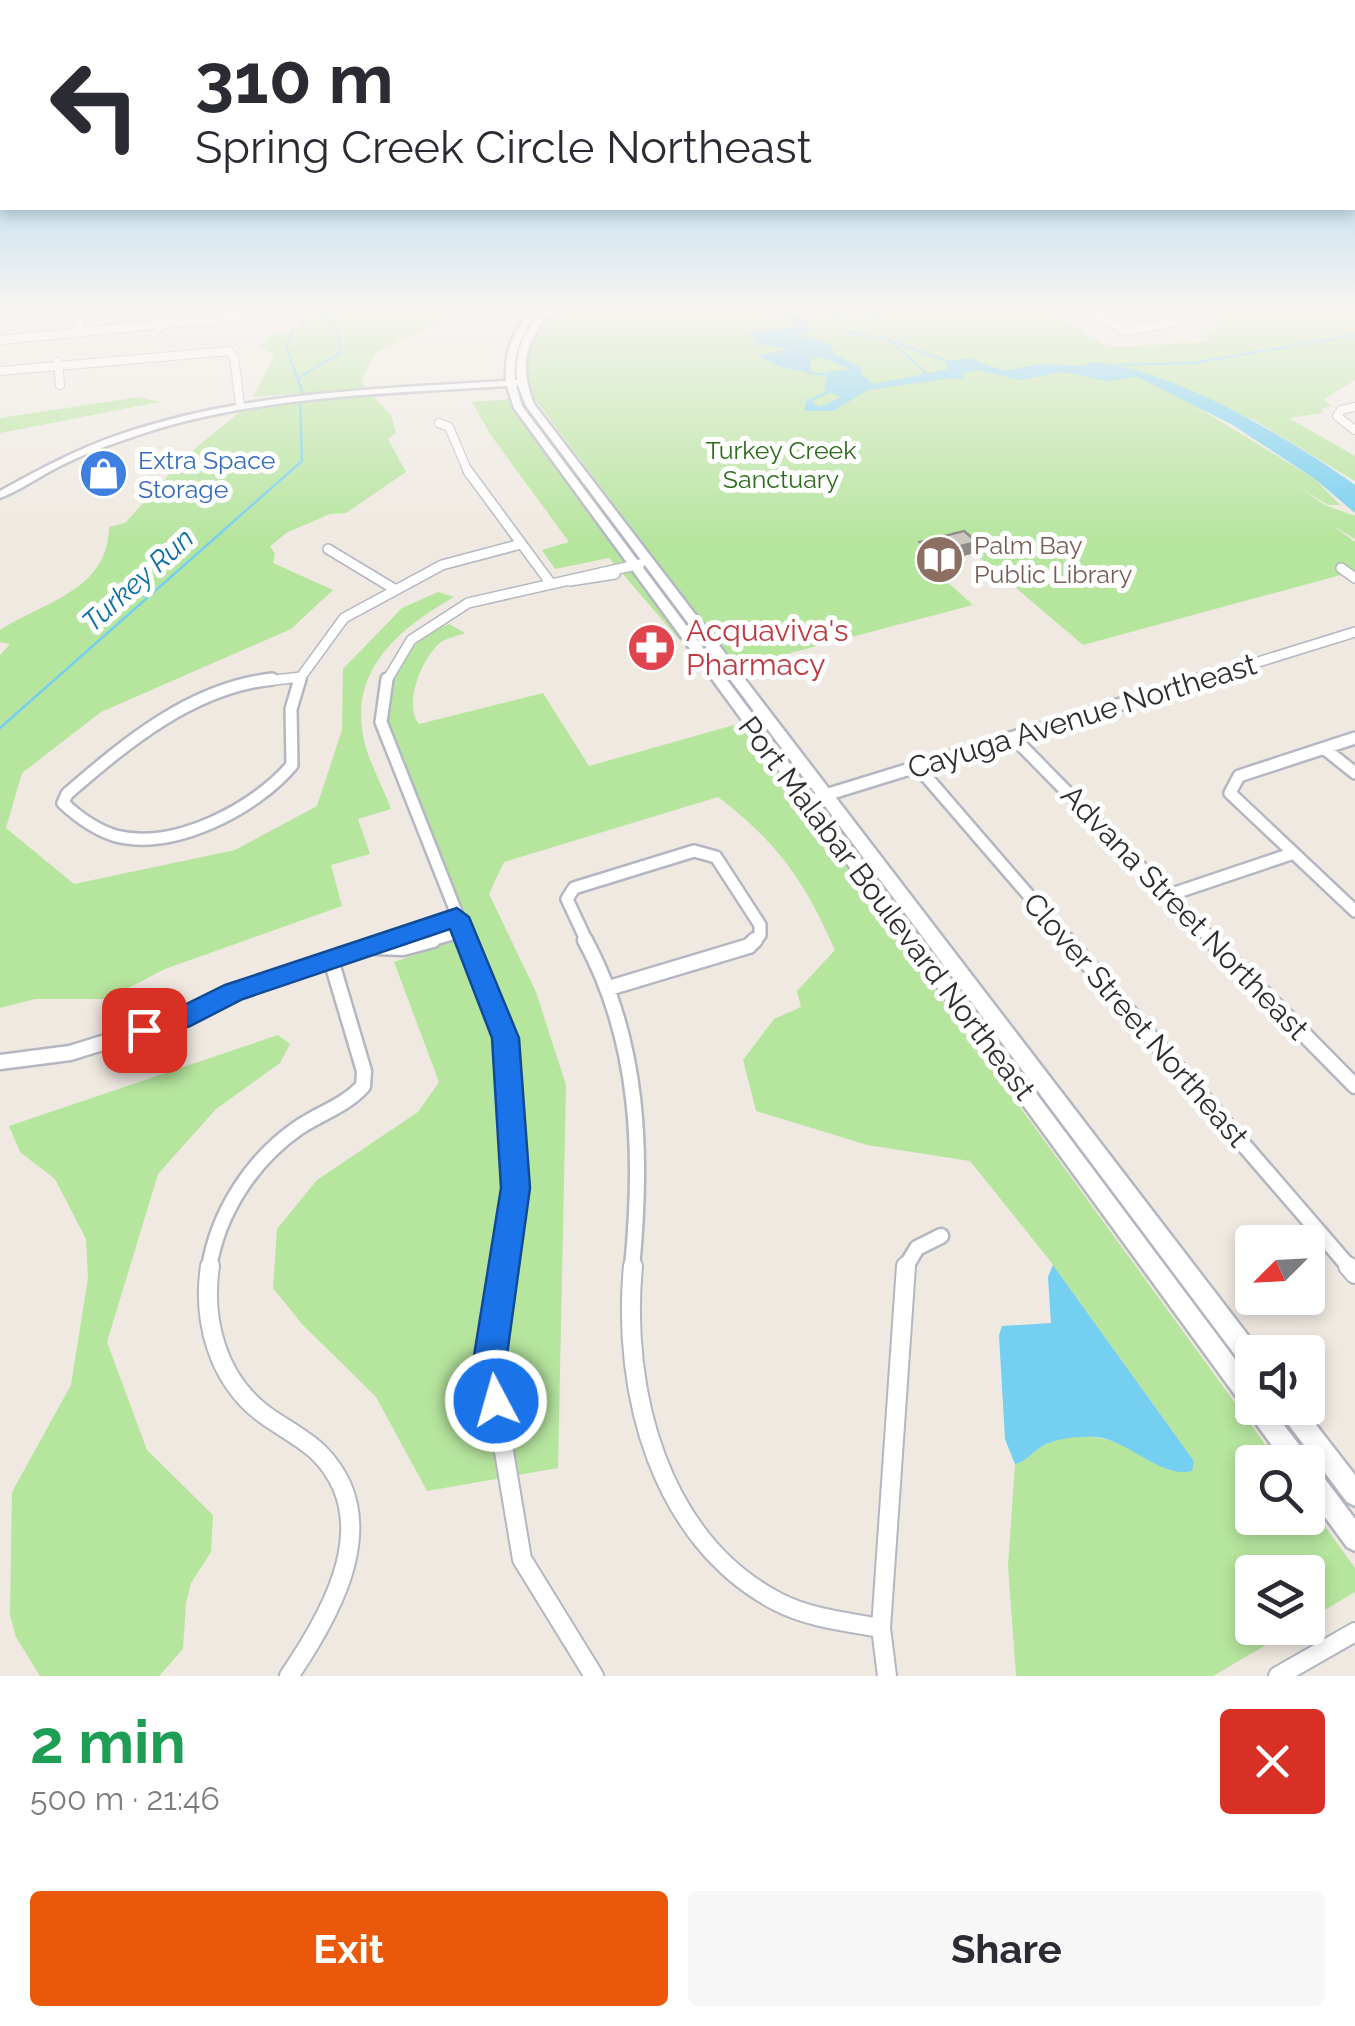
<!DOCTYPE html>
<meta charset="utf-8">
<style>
:root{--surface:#fff;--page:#f7f7f7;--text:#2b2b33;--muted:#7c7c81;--accent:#ea580c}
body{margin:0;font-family:Raleway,sans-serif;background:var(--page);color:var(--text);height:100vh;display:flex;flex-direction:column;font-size:38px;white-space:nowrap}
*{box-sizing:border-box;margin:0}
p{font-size:32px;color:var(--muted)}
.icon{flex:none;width:55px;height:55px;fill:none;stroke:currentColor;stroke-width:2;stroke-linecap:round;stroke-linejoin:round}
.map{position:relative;height:1676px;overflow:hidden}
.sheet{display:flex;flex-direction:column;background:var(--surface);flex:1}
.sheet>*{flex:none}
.guide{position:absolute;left:0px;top:0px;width:1355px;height:210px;box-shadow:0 5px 15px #0003;background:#fff;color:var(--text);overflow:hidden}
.needle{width:65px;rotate:246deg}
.buttons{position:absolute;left:1235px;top:1225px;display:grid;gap:20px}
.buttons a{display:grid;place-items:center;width:90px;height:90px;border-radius:10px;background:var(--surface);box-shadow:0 5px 15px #0003;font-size:50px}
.pin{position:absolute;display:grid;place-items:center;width:85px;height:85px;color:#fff;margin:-42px;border-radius:20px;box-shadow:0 5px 15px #0006}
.me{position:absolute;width:110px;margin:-55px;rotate:354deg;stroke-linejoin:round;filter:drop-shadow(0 0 8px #0008)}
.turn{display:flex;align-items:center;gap:35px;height:210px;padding:0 30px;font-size:45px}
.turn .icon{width:130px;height:130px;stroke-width:2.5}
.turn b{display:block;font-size:70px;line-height:85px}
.round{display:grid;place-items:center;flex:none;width:105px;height:105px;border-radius:10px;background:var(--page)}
.overview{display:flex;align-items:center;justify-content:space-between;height:170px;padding:0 30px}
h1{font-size:60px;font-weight:700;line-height:75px;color:#1e9e55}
.primary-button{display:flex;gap:20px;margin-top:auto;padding:20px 30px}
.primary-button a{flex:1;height:115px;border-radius:10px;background:var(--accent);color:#fff;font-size:40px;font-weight:700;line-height:115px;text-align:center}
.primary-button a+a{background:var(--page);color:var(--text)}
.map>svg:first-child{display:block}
</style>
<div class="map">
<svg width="1355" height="1676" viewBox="0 0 1355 1676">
<rect width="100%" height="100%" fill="#efe9e1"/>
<!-- green -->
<path fill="#b6e59e" d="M305 307H471L376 352 361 381 366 388 253 397 275 354 259 347 268 336 300 328Z
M555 307H1042L1103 344 1117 347 1211 341 1199 329 1213 332 1219 328 1201 312C1254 303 1306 315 1355 307V380L1324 399 1331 406 1321 409 1323 413 1289 418 1355 456V481L1256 421 1141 373 1315 479 1340 505H1328L1298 486 1325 505 1355 516V539L1332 525 1355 542V571L1083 645 957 538 920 550 926 563 973 605 737 667 531 394C520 359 531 333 555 307Z
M372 395 391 415 396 433 388 439 406 472 346 513 330 514 288 532 270 546 275 554 273 563 333 590 291 629 101 712 22 773 6 828 74 884 235 850 317 806 342 730 343 669 402 608 438 592 454 597C404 626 354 664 362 728 364 754 382 784 391 809L358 819 370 854 331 865 342 906 165 969 107 999H35L0 1008V655L10 644 0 642V630C46 601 108 590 109 527L125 523 186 456 247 406Z
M521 396 718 662 711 664 521 405 518 397Z
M139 397 160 402 0 433V418Z
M511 399 514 406 702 666 609 558 555 569 542 550 569 542 490 434 472 402Z
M449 624 465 633C458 636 447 638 441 642 422 657 403 704 419 724L543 693 589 766 741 723 1278 1462H1252V1518H1308V1503L1355 1568V1592L1308 1620V1572H1252V1628H1295L1213 1676H1016L1008 1566 1015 1464C1029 1460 1035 1448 1049 1443 1095 1424 1132 1449 1172 1469L1194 1461 1051 1262 970 1161 867 1145 756 1111 743 1060 774 1019 801 1007 797 991 835 950C804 880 778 843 718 797L504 862 489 894 536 992 566 1085 558 1468 427 1491 376 1397 302 1324 273 1288 277 1229 317 1180 418 1112 439 1082 394 962 476 933C461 903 380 742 381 719 384 676 409 640 449 624Z
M278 1035 290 1044 280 1063 216 1109 158 1174 107 1342 147 1450 213 1515 211 1552 191 1583 186 1603 183 1649 159 1676H40L16 1637 10 1615 12 1492 71 1385 88 1278 86 1239 55 1179 20 1152 9 1126Z"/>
<!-- water -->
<path fill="#75cff0" d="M770 307 805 320 813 329 799 333 831 345 834 354 861 367V374L873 384 948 369 946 361 970 358 1005 371 1039 364 1086 366 1087 362C1163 363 1293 440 1355 485V513L1315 479 1231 424 1137 377 1107 381 1063 372 1019 380 977 370 962 374 965 379 952 378 868 390 833 411H804L807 398 820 407 841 397 824 390 828 372 850 369 820 357 810 359 811 373 780 367 758 356 789 349 756 344 749 333 801 325Z
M1053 1265 1194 1461 1192 1471C1162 1479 1128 1440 1096 1437 1078 1436 1055 1438 1041 1447 1030 1454 1027 1461 1015 1464L1005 1439 999 1335 1002 1326 1051 1323 1048 1277Z"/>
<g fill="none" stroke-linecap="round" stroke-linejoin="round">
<!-- stream -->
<path stroke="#75cff0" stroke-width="2.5" d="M333 307H379
M828 307 844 331 886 339 947 361
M880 307 874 310 887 338
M294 328 286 346 302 391
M893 343 928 375
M1119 365 1193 363 1355 335
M808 373 829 375
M300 377 340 353 338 331 322 314 324 307
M809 401 828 392
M0 728 302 461 300 401"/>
<defs>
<path id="minor-far4" d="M1081 307 1126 331 1176 322 1153 307
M159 328 166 307
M79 329 82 307
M0 340 236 317 244 307
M58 362 60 385
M0 371 229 351 234 357 240 405
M1355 407 1341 410 1337 416 1355 430
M439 423 449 427 469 474"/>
<path id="minor-far3" d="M468 471 549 581
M328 549 396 590
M1341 568 1355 578
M570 581 615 574
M301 677 344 618 442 565 521 544
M257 682 301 677
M300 682 301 677
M386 682 411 640 468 603 640 564
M1194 682 1355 632"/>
<path id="minor-far2" d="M272 679C191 688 126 743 67 794L63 803C78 817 96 830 116 836 175 851 256 808 292 765L291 709 300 679
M387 679 381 722 468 942
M1014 738 1214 942
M1355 738 1239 776 1230 793 1355 911
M1325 749 1355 773
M918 767 1069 942
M819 797 1202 679
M1169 895 1291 854
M383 942 457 917
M424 942 463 931
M587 942 567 899 574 888 694 851 716 857 760 925V935L753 942"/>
<path id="minor-far1" d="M467 940 506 1037 516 1188 504 1268
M585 940C640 1042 643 1155 632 1268
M1067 940 1350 1268
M1211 940 1355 1086
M375 947 403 948 433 940
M609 988 749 946 755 940
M0 1062 70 1053 180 1019 234 992 390 940
M209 1268C218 1212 252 1160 298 1128 320 1113 345 1106 363 1086L364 1071 331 960
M905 1268 917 1248 941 1236"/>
<path id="minor" d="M210 1266C202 1320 217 1377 261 1412 279 1426 301 1436 318 1452 386 1519 332 1613 289 1676
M504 1266 489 1362 522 1559 594 1676
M633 1266C621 1391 659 1540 778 1602 809 1618 847 1622 881 1628
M1348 1266 1355 1274
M887 1676 881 1628 906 1266
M1278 1676 1355 1632"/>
<path id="tertiary" d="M534 307H542C523 330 513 350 515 380H517C514 350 526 329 545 307H553C528 341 517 361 534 404L1260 1351 1252 1352V1370L1244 1367 526 406 518 385 516 386 522 406 1252 1382V1408H1271L1306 1454 1309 1464 1316 1467 1355 1519V1551L1347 1547 1308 1494V1462H1284L514 408 507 386C380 394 245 396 124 440 103 447 80 456 60 466 40 476 21 490 0 498V491C38 470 77 449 118 435 242 392 376 389 506 381 504 351 514 329 534 307Z
M1279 1408H1303L1355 1475V1506L1347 1502 1282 1416Z"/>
</defs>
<!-- minor-far4 casing -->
<use href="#minor-far4" stroke="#b4b7c1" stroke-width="10"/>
<!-- minor-far3 casing -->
<use href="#minor-far3" stroke="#b4b7c1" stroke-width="12"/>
<!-- minor-far2 casing -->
<use href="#minor-far2" stroke="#b4b7c1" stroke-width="16"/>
<!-- minor-far1 casing -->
<use href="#minor-far1" stroke="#b4b7c1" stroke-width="19"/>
<!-- minor casing -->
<use href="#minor" stroke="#b4b7c1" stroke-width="22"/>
<!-- tertiary casing -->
<use href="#tertiary" stroke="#b4b7c1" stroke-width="5"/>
<!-- minor-far4 -->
<use href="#minor-far4" stroke="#fff" stroke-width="8"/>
<!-- minor-far3 -->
<use href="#minor-far3" stroke="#fff" stroke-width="9"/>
<!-- minor-far2 -->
<use href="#minor-far2" stroke="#fff" stroke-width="11"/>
<!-- minor-far1 -->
<use href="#minor-far1" stroke="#fff" stroke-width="14"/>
<!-- minor -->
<use href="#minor" stroke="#fff" stroke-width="18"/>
<!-- tertiary -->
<use href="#tertiary" fill="#fff" fill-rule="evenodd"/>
</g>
<!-- wall -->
<path fill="#afaba4" d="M920 542H977L975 553 931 564 919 553Z"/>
<!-- shaded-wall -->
<path fill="#8e8b86" d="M977 542 975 553 931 564 933 553Z"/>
<!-- building -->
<path fill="#cbc7bf" stroke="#8e8b86" stroke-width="2.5" d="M964 531 977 542 933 553 920 542Z"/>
<!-- sky -->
<linearGradient id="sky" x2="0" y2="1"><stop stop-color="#7abfeb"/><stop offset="0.57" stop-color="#f8f5f2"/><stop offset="1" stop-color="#f8f5f2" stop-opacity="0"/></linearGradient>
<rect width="1355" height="541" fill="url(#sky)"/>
<!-- route -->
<path fill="#1a73e8" stroke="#114b97" stroke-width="2.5" d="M457 908 469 917 519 1038 530 1188 506 1362 513 1401 508 1413 496 1418 484 1413 473 1362 501 1188 492 1038 450 929 243 999 190 1026 144 1041 131 1030 134 1023 172 1011 225 985Z"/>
<!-- icons -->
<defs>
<symbol id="shop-disc" viewBox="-11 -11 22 22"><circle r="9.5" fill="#3f7fe0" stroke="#fff"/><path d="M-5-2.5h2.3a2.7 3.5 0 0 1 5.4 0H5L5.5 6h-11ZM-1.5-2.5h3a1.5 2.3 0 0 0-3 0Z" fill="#fff"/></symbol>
<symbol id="library-disc" viewBox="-11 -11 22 22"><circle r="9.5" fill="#8d6e63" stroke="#fff"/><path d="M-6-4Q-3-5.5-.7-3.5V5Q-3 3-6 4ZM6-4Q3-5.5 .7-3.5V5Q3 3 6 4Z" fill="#fff"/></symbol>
<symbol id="pharmacy-disc" viewBox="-11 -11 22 22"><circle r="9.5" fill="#e0444e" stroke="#fff"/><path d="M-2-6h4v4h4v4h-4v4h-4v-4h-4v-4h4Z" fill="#fff"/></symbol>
</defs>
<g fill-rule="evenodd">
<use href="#shop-disc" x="76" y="446" width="55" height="55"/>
<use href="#library-disc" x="912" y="532" width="55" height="55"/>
<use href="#pharmacy-disc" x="624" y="620" width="55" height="55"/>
</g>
<g text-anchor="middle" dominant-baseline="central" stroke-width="10" stroke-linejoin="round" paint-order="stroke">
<!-- far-park labels -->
<g font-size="25" fill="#2c6e1b" stroke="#fff">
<text x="781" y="450">Turkey Creek<tspan x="781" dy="29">Sanctuary</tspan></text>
</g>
<!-- far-shop labels -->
<g font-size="25" fill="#366cbe" stroke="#fff" text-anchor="start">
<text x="138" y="460">Extra Space<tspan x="138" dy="29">Storage</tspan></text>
</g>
<!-- far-education labels -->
<g font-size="25" fill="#785e54" stroke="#fff" text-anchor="start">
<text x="974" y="545">Palm Bay<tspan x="974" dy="29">Public Library</tspan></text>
</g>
<!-- far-water labels -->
<g font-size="28" font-style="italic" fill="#0d6fa3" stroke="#fff">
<text transform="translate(138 580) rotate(-42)">Turkey Run</text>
</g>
<!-- health labels -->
<g font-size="30" fill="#be3a42" stroke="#fff" text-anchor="start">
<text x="686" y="630">Acquaviva's<tspan x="686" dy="34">Pharmacy</tspan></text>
</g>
<!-- street labels -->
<g font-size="30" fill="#2e2e2e" stroke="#fff">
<text transform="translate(1082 716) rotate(-17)">Cayuga Avenue Northeast</text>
<text transform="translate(887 908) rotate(53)">Port Malabar Boulevard Northeast</text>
<text transform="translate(1185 912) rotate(46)">Advana Street Northeast</text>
<text transform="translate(1136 1020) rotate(49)">Clover Street Northeast</text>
</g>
</g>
</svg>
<div class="buttons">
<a><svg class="needle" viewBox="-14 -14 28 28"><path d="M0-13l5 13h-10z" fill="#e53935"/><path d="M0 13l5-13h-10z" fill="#7c7c81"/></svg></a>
<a><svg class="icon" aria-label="sound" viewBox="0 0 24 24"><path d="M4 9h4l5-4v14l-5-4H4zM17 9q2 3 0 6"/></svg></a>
<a><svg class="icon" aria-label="search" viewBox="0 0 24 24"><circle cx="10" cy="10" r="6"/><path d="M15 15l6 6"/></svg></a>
<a><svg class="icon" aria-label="layers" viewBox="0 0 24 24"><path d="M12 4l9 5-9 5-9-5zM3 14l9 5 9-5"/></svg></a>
</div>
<div class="pin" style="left:144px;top:1030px;background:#d93025"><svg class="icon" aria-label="arrive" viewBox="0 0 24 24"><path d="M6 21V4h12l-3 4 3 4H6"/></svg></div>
<svg class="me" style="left:496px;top:1401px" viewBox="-20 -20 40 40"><circle r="17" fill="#1a73e8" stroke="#fff" stroke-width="3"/><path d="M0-11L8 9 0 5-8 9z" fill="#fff"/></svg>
<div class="guide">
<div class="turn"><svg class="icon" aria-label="left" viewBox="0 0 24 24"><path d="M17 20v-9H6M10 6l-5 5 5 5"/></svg><div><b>310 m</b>Spring Creek Circle Northeast</div></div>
</div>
</div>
<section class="sheet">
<div class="overview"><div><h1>2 min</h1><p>500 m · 21:46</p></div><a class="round" style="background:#d93025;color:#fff"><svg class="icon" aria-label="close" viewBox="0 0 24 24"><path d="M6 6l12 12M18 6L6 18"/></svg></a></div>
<div class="primary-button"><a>Exit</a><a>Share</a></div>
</section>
